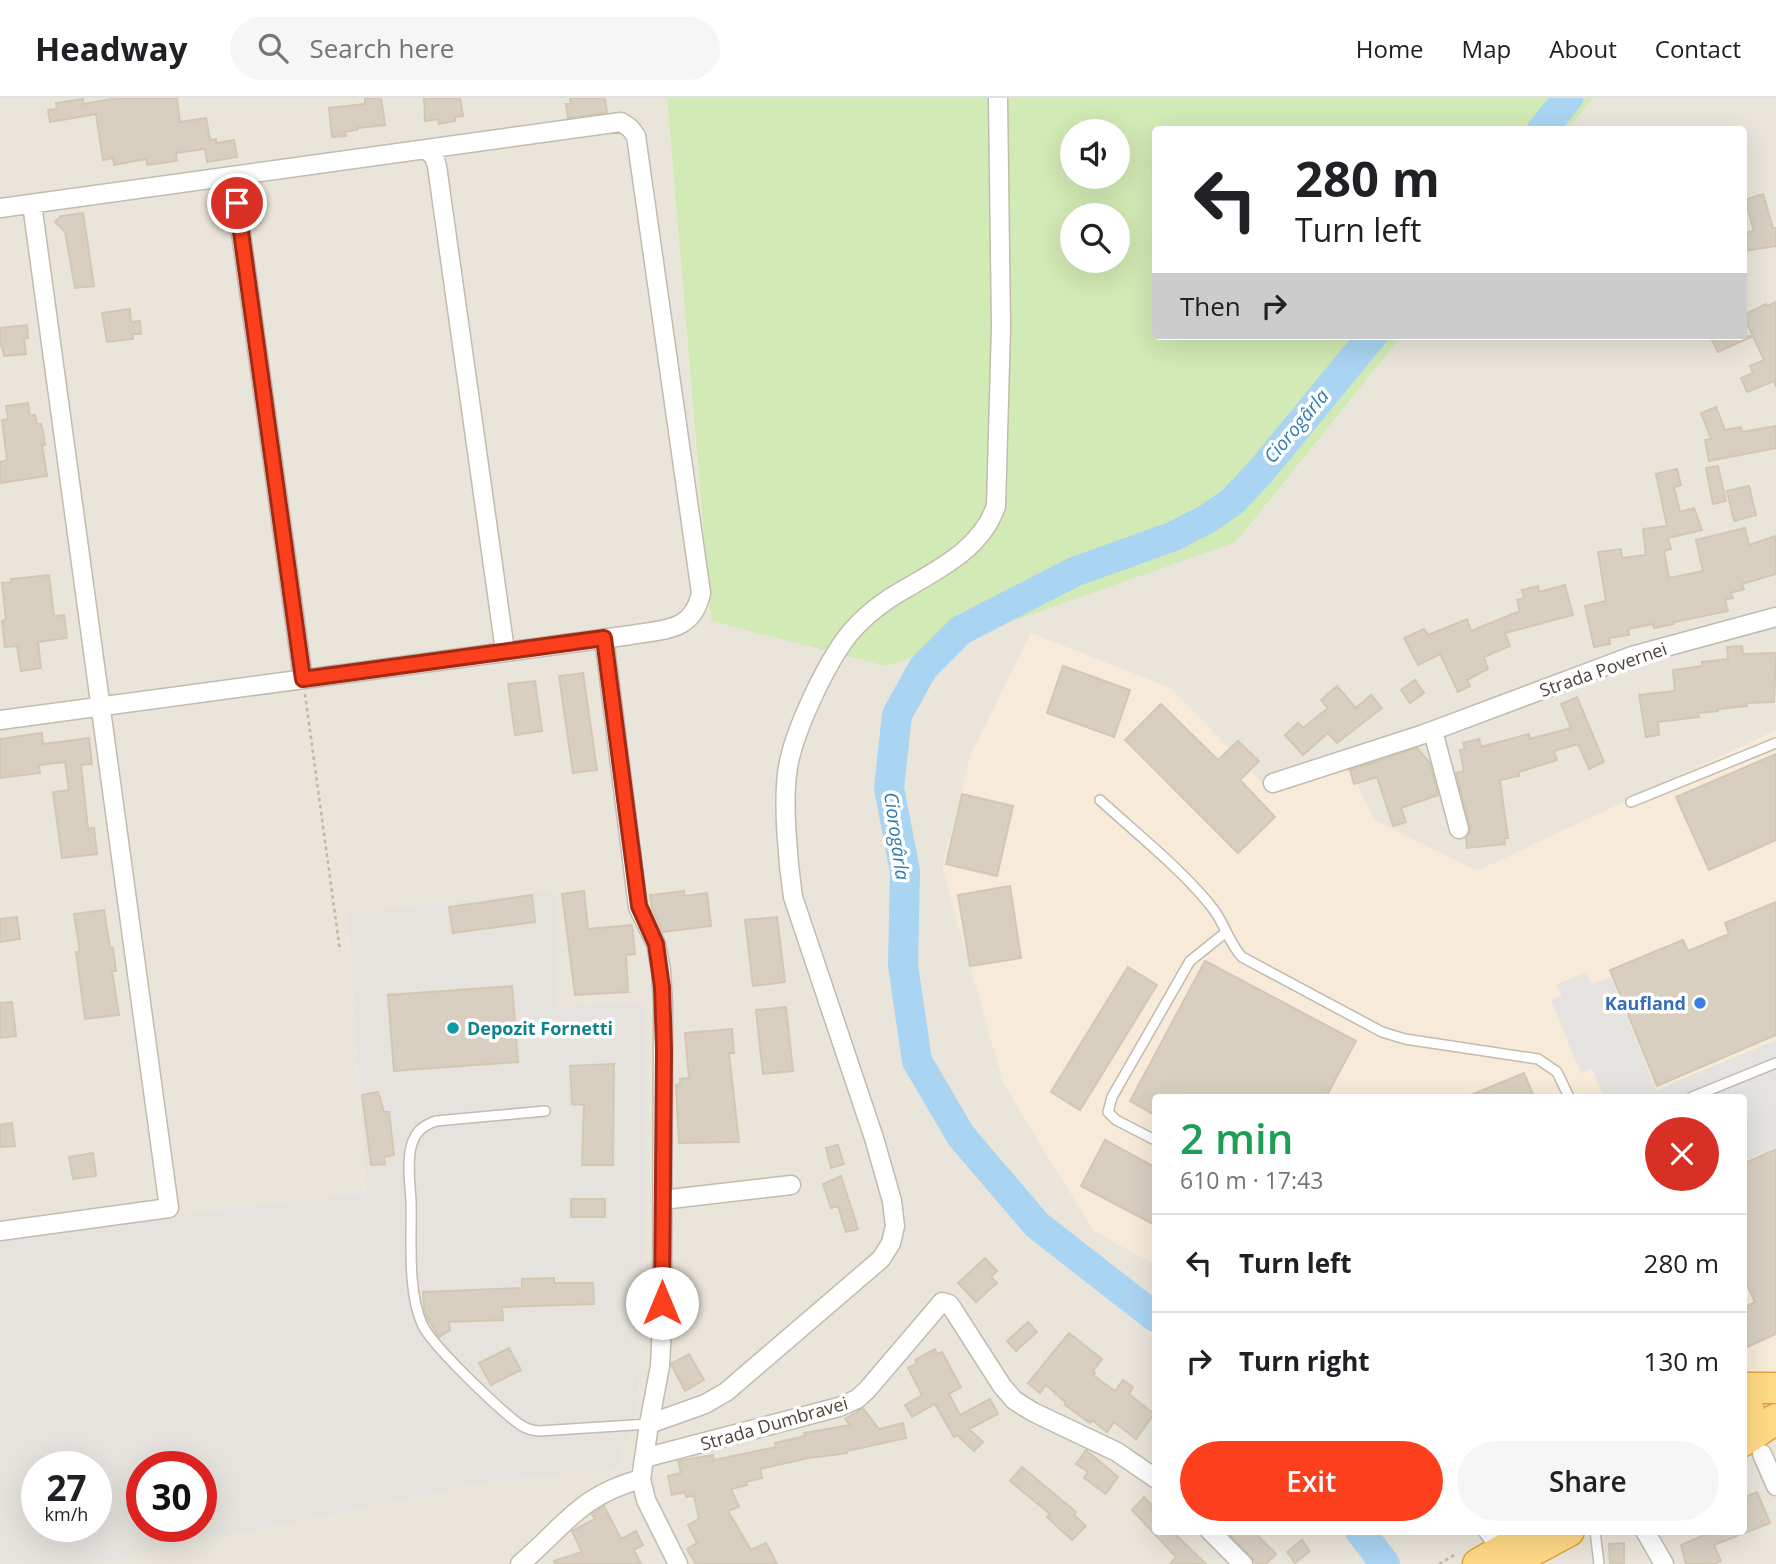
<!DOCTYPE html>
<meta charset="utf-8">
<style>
:root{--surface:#fff;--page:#f6f6f6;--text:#202124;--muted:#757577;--line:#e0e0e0;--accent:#fc3f1d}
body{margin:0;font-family:"Open Sans",sans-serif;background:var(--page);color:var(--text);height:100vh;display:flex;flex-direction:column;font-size:26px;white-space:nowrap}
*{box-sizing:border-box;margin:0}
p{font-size:23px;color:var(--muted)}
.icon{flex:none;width:38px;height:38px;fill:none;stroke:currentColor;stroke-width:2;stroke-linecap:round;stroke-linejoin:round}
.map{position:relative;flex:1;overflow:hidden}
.side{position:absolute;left:1152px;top:996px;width:595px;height:441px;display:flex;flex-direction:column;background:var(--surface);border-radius:7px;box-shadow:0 7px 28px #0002}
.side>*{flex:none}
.guide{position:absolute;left:1152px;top:28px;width:595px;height:214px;border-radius:7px;box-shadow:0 7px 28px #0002;background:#fff;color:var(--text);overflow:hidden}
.buttons{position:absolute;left:1060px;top:21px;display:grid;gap:14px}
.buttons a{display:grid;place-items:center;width:70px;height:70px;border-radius:50%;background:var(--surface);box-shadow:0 7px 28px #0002;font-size:35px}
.speed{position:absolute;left:21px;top:1353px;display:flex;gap:14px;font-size:35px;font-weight:700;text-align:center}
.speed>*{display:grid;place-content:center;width:91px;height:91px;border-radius:50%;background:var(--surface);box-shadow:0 7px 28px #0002;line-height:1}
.speed small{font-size:18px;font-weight:400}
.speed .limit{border:10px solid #d22;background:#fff;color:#111}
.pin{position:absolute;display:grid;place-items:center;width:60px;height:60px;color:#fff;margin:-30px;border:4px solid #fff;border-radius:50%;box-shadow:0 2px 7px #0007}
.me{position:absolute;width:77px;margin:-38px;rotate:0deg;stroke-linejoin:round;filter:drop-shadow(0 0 5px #0008)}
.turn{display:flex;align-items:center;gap:24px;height:147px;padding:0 28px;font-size:32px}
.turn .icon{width:91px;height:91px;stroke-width:2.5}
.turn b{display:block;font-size:49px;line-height:60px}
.then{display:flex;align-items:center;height:66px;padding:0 28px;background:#0003;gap:14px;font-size:26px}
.round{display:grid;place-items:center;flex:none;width:74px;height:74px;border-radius:37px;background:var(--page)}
.head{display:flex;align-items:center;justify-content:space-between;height:119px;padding:0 28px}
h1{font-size:42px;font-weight:600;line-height:52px;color:#1e9e55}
.button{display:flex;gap:14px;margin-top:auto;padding:14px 28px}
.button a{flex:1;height:80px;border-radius:42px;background:var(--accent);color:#fff;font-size:28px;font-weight:600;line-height:80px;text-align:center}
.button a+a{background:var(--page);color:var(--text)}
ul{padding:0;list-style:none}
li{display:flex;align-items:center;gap:21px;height:98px;padding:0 28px;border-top:2px solid var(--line)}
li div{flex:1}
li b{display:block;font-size:26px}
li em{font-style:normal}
header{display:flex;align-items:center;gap:42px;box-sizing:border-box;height:98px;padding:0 35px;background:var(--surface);border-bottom:2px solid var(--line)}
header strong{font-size:33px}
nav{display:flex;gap:38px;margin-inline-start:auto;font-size:24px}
.search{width:490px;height:63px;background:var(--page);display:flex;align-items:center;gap:18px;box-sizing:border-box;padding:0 24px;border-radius:38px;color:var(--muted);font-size:26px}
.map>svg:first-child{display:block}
</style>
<header>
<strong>Headway</strong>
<div class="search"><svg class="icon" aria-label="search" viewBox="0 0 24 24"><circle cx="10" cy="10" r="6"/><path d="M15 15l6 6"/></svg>Search here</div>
<nav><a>Home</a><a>Map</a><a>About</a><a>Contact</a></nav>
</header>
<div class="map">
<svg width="1776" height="1466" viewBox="0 0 1776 1466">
<rect width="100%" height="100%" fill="#f6f3ec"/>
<!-- residential -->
<path fill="#eae5da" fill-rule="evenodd" d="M0 0H667L711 523 1236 444 1402 238H1743V32L1568 31 1594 0H1776V1466H94L498 1383 617 1372 639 1303 645 1119 646 904 556 908 554 792 347 817 366 1094 0 1138ZM1155 999H1743V1433H1155Z"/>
<!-- commercial -->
<path fill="#f7ead8" d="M1031 535 1171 590 1270 693 1350 672 1374 722 1477 773 1776 632V1298L1743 1314V999H1155V1167L1093 1132 1004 987 942 769 971 656Z"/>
<!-- industrial -->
<path fill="#e6e2dd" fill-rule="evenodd" d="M555 792 556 908 646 904 645 1119 639 1303 617 1372 498 1383 94 1466H0V1138L366 1094 347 816ZM37 1368H96V1428H37ZM142 1368H201V1428H142Z"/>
<!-- green -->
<path fill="#d2eab5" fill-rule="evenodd" d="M667 0H1594L1568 31 1155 32V238H1402L1236 444 886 568 711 523ZM1073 33H1118V79H1073ZM1073 117H1118V163H1073Z"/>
<!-- parking -->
<path fill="#e5e3e0" d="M1587 874 1592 886 1611 879 1656 992 1776 942V1049L1743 1064V999H1604L1592 970 1581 975 1551 902 1562 898 1557 886Z"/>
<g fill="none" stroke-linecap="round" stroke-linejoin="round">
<!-- river -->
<path stroke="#a9d4f2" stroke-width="30" d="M1542 32 1568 0
M1155 1219 1037 1127 961 1038 917 963 903 867 905 773 889 690 897 617 923 570 961 532 1074 474 1174 438 1207 421 1233 403 1261 373 1372 238
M1360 1433 1385 1466"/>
</g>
<!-- building -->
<path fill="#d8cfc1" stroke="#d3c7b4" stroke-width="2" d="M117 0H177L180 24 206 20 210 42 216 41V45L234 42 237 59 207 64 205 51 176 55 177 63 147 67 146 61 114 67 113 60 103 62 96 16 50 24 48 12 57 11 56 5 83 1V6Z
M365 0H381L385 27 357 30V32L345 34 346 38 332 39 329 10 365 6Z
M424 0H460L463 18 455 19V23L439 26 438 21 425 23Z
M570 0H605L607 15 568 20 566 6H571Z
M1763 96 1773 130H1776V148L1743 153V135L1754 133 1745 102Z
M83 115 94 188 75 190 65 134 55 124 61 118Z
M1776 204V289L1774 283 1747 294 1741 280 1753 275 1750 268 1764 262 1753 238 1718 254 1712 242 1720 238H1753L1743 217 1766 206 1767 208Z
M130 211 131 224 140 223 141 236H132L133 241 107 244 102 215Z
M27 227 28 240H24L26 256 4 258 2 248H0V230Z
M28 305 30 318 35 317 37 326H41L43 333 45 347H42L47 378 0 385V364L7 362 2 322 8 321 6 308Z
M1716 309 1725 332 1741 329 1742 334 1776 328V350L1709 363 1705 342 1711 341 1701 315Z
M1718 368 1726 403 1713 406 1706 370Z
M1677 371 1681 387 1674 389 1680 414 1694 410 1702 432 1668 440 1671 451 1664 453 1669 480 1703 473 1696 442 1745 430 1749 447 1776 438V476L1742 486 1744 491 1731 495 1733 500 1725 502 1728 513 1674 524V526L1654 530 1653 526 1628 531 1629 537 1609 540 1610 546 1594 549 1585 508 1606 503 1598 454 1621 451 1622 460 1646 457 1643 431 1667 428 1656 376Z
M1749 388 1756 417 1734 423 1727 393Z
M49 477 54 518 64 517 67 540 38 544 41 570 21 573 17 548 5 549 2 523 6 522 2 485 12 484 11 481Z
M1565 487 1573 517 1505 535 1510 548 1484 559 1488 571 1467 582 1470 588 1458 594 1440 556 1418 567 1404 540 1424 531 1428 537 1467 521 1471 533 1520 513 1517 502 1524 500 1522 492 1538 488 1539 494Z
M1742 548 1743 556 1776 555 1774 604 1747 605V608L1718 611V613L1698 615 1699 619 1658 624 1659 637 1646 639 1639 597 1675 593 1673 572 1702 568V564L1728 561 1727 549Z
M1063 568 1130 592 1114 639 1047 615Z
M583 575 597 672 573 675 559 578Z
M1415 582 1424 595 1410 605 1401 592Z
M535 583 542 633 515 637 508 586Z
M1337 588 1356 610 1371 597 1382 610 1337 645 1328 635 1303 657 1285 637 1298 625 1303 630 1328 610 1321 602Z
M1577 599 1604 664 1589 671 1578 646 1554 653 1557 662 1519 674V678L1500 682 1508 740H1504L1505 746 1467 750 1466 740 1470 735V728L1456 675 1464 673 1460 652 1465 651 1463 645 1479 641 1481 649 1529 636 1530 641 1571 630 1561 606Z
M1161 606 1218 662 1238 643 1259 663 1240 682 1275 719 1238 755 1125 642Z
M42 635 43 646 89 640 92 666 81 667 88 731 94 730 97 756 62 760 53 694 69 692 65 664 39 667 40 675 0 680V641Z
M1417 650 1430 665 1438 697 1401 710 1406 724 1393 728 1377 679 1354 686 1350 672Z
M1776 656V742L1709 772 1676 699Z
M962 696 1013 708 997 778 946 766Z
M1010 788 1021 860 970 868 958 797Z
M584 793 588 831 632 827 635 856 626 857 628 894 575 897 562 796Z
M684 793 685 798 707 795 711 828 663 834 652 811 650 797Z
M532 797 535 824 453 835 449 809Z
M1776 804V937L1657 988 1610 872 1683 842 1688 853 1729 836 1725 825Z
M104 812 110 850H113L116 873H112L119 917 85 921 76 854H80L74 816Z
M17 819 20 841 0 844V821Z
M777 819 785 884 753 888 745 822Z
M1205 863 1356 943 1326 999H1155V1017L1130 1003Z
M1128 869 1157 887 1080 1012 1051 994Z
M512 888 518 964 394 973 388 897Z
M12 904 16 938 0 940V905Z
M786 909 793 973 763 976 756 912Z
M732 931 734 955H729L739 1044 679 1045 676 987 680 986V981L689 980 685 935Z
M614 966 613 1067H582L584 1007 572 1006 570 968Z
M1524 975 1534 999H1466Z
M378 994 384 1014H389L394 1057 384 1059 385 1066 371 1067 362 997Z
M12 1025 15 1048 0 1049V1027Z
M1105 1042 1155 1069V1127L1081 1088Z
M838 1047 844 1066 831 1070 826 1050Z
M1776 1051V1236L1743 1251V1210L1755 1204 1743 1178V1066Z
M93 1055 96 1078 73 1081 69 1059Z
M841 1078 858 1131 846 1134 838 1108 831 1110 823 1086Z
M571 1101H605V1119H571Z
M985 1160 997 1173 991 1179 997 1185 976 1204 958 1185Z
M554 1180V1185H593L594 1206 502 1209 503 1222 449 1224 450 1232 439 1239 428 1221 424 1211 423 1194 522 1190V1181Z
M1028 1224 1037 1234 1016 1253 1007 1243Z
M1069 1235 1102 1261 1093 1273 1095 1275 1093 1277 1115 1293 1123 1282 1133 1289 1129 1296 1154 1316 1136 1341 1114 1324 1107 1334 1092 1322 1090 1325 1065 1307 1066 1305 1046 1287 1040 1295 1028 1285Z
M509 1250 521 1272 491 1287 479 1265Z
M935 1251 937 1256 942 1254 961 1289 949 1296 960 1317 990 1301 998 1316 969 1331 983 1344 974 1353 957 1337 954 1339 935 1306 912 1319 905 1307 922 1297 908 1270 917 1265 915 1262Z
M689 1256 704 1282 685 1293 671 1266Z
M863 1310 879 1331 903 1325 906 1340 847 1353V1355L809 1360 760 1371 762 1380 746 1384 747 1387 731 1391 739 1409 728 1413 751 1452 766 1445 777 1466H696L687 1451 697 1445 688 1427 699 1421 694 1398 686 1399 685 1394 672 1397 668 1378 681 1375 678 1363 713 1357 714 1362 776 1349 775 1345 805 1338 804 1335 850 1327 845 1321Z
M1086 1352 1118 1379 1106 1396 1084 1380 1088 1374 1076 1366Z
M1022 1369 1076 1414 1074 1417 1086 1428 1072 1442 1047 1419 1050 1416 1010 1383Z
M1757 1394 1770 1425 1714 1447 1721 1463 1714 1466H1686L1681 1447 1714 1433H1743V1400Z
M1144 1399 1155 1410V1433H1172L1206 1466H1170L1176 1459 1132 1412Z
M604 1408 621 1441 636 1433 643 1447 634 1452 641 1466H555L554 1463 582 1454 572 1433 595 1421 592 1416Z
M1226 1433H1253L1276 1456 1266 1466H1257Z
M1302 1442 1310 1453 1295 1465 1287 1454Z
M1624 1445V1466H1610L1609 1446Z"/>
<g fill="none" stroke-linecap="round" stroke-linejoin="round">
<defs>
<path id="service" d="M1100 702C1136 735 1185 774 1214 812 1225 827 1229 845 1242 859L1382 934 1405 941 1538 961 1557 974 1569 999
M1631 704 1776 645
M1692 999 1776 965
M545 1013 436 1023C422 1028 415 1034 411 1049 407 1066 410 1086 411 1103 412 1139 407 1192 422 1226 431 1247 499 1311 519 1326 526 1331 531 1332 539 1333L649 1326
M1155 1042 1116 1022 1108 1014 1112 999 1190 863 1225 835
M1595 1433 1599 1466"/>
<path id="minor" d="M426 51 434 59 437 68 505 553
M233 78 303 581
M0 110 621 24 630 30 636 38 701 495C693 534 664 531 631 537L0 622
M604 540 638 809 656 846 661 872 663 907 662 1227 660 1268 649 1326 641 1381 646 1402 678 1466
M1433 633 1459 731
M1273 685 1424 636 1632 558 1776 519
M662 1102 791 1087
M0 1133 169 1110 32 106
M649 1326 705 1306 726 1294 881 1161 891 1145 895 1128 892 1103 874 1040 793 799C788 765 783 709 787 676 791 638 826 565 850 535 861 522 875 510 890 500 930 475 980 455 996 408L1001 229 998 0
M1762 1356 1776 1388
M644 1360 839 1309 857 1301 867 1292 942 1204 949 1206 952 1210 1002 1288 1014 1302 1033 1314 1117 1354 1155 1380
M1210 1433 1243 1466
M1488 1433 1502 1452
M1645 1433 1664 1466
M520 1466C566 1427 579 1398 641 1381"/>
<path id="trunk" d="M1743 1290H1776
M1743 1300C1752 1314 1753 1328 1743 1342
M1743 1343 1776 1321
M1478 1466 1523 1440
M1508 1466 1569 1433"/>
</defs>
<!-- service casing -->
<use href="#service" stroke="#c2bbae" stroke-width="12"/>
<!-- minor casing -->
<use href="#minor" stroke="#c2bbae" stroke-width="21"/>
<!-- trunk casing -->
<use href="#trunk" stroke="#e0a43c" stroke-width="33"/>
<!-- path -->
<path stroke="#c4b79f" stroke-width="2.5" stroke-dasharray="3.5 3.5" stroke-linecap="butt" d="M305 596 340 853
M1439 1466 1456 1456"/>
<!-- service -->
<use href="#service" stroke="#fff" stroke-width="9"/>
<!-- minor -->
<use href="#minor" stroke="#fff" stroke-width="18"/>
<!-- trunk -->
<use href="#trunk" stroke="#ffd985" stroke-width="30"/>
</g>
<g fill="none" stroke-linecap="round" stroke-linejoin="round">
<defs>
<path id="route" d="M237 105 303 581 604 540 639 808 656 846 662 889 664 951 662 1205"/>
</defs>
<!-- route casing -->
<use href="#route" stroke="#a42913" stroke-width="18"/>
<!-- route -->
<use href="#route" stroke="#fc3f1d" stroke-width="12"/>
</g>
<!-- markers -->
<circle fill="#3f7fe0" stroke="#fff" stroke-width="2.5" cx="1700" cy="905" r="7"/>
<circle fill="#0f9aa8" stroke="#fff" stroke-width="2.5" cx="453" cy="930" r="7"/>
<g text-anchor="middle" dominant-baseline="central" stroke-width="7" stroke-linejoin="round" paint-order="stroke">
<!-- street labels -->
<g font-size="18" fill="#4b4439" stroke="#fff">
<text transform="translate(1603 571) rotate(-19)">Strada Povernei</text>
<text transform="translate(774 1325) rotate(-16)">Strada Dumbravei</text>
</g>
<!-- shop labels -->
<g font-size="18" font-weight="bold" fill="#366cbe" stroke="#fff" text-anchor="end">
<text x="1686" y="905">Kaufland</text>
</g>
<!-- culture labels -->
<g font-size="18" font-weight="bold" fill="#0d838f" stroke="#fff" text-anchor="start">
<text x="467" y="930">Depozit Fornetti</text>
</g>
<!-- water labels -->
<g font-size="19" font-style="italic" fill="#2e7ab2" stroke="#fff">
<text transform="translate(1296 328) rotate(-50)">Ciorogârla</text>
<text transform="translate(897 738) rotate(82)">Ciorogârla</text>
</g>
</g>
</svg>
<div class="buttons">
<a><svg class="icon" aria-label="sound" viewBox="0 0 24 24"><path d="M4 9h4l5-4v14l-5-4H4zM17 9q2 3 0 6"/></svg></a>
<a><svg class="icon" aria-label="search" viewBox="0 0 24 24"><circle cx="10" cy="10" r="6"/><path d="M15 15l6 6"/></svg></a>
</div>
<div class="speed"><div>27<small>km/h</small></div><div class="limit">30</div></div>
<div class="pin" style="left:237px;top:105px;background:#d93025"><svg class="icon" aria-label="arrive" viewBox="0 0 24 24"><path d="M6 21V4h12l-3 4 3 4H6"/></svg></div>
<svg class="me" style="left:662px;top:1205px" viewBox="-20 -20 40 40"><circle r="19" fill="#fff"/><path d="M0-13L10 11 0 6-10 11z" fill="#fc3f1d"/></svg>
<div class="guide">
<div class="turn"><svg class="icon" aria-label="left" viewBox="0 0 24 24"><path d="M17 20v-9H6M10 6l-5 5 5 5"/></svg><div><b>280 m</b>Turn left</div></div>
<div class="then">Then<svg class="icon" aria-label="right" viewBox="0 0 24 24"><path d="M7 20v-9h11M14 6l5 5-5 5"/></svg></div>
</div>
<section class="side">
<div class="head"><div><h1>2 min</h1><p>610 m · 17:43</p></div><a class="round" style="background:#d93025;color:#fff"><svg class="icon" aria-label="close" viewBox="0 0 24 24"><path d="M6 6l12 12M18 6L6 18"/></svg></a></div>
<ul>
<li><svg class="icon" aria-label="left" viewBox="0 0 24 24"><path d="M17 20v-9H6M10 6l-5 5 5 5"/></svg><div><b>Turn left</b></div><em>280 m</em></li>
<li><svg class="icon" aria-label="right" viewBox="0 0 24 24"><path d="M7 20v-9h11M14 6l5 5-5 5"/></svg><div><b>Turn right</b></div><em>130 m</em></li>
</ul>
<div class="button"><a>Exit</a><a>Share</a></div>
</section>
</div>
